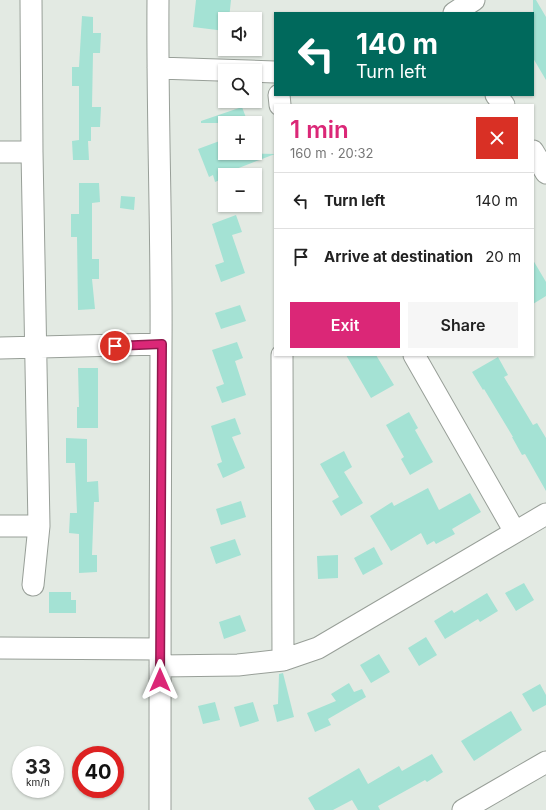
<!DOCTYPE html>
<meta charset="utf-8">
<style>
:root{--surface:#fff;--page:#f6f6f6;--text:#222;--muted:#767676;--line:#e0e0e0;--accent:#db2777}
body{margin:0;font-family:Inter,sans-serif;background:var(--page);color:var(--text);height:100vh;display:flex;flex-direction:column;font-size:15px;white-space:nowrap}
*{box-sizing:border-box;margin:0}
p{font-size:13px;color:var(--muted)}
.icon{flex:none;width:22px;height:22px;fill:none;stroke:currentColor;stroke-width:2;stroke-linecap:round;stroke-linejoin:round}
.map{position:relative;flex:1;overflow:hidden}
.details{position:absolute;left:274px;top:104px;width:260px;height:252px;display:flex;flex-direction:column;background:var(--surface);border-radius:0px;box-shadow:0 1px 3px #0004}
.details>*{flex:none}
.banner{position:absolute;left:274px;top:12px;width:260px;height:84px;border-radius:0px;box-shadow:0 1px 3px #0004;background:#00695c;color:#fff;overflow:hidden}
.fabs{position:absolute;left:218px;top:12px;display:grid;gap:8px}
.fabs a{display:grid;place-items:center;width:44px;height:44px;border-radius:0px;background:var(--surface);box-shadow:0 1px 3px #0004;font-size:20px}
.speed{position:absolute;left:12px;top:746px;display:flex;gap:8px;font-size:20px;font-weight:700;text-align:center}
.speed>*{display:grid;place-content:center;width:52px;height:52px;border-radius:50%;background:var(--surface);box-shadow:0 1px 3px #0004;line-height:1}
.speed small{font-size:10px;font-weight:400}
.speed .limit{border:6px solid #d22;background:#fff;color:#111}
.pin{position:absolute;display:grid;place-items:center;width:34px;height:34px;color:#fff;margin:-17px;border:2px solid #fff;border-radius:50%;box-shadow:0 1px 4px #0007}
.me{position:absolute;width:44px;margin:-22px;rotate:0deg;stroke-linejoin:round;filter:drop-shadow(0 0 3px #0008)}
.turn{display:flex;align-items:center;gap:14px;height:84px;padding:0 16px;font-size:18px}
.turn .icon{width:52px;height:52px;stroke-width:2.5}
.turn b{display:block;font-size:28px;line-height:34px}
.round{display:grid;place-items:center;flex:none;width:42px;height:42px;border-radius:0px;background:var(--page)}
.overview{display:flex;align-items:center;justify-content:space-between;height:68px;padding:0 16px}
h1{font-size:24px;font-weight:600;line-height:30px;color:var(--accent)}
.button{display:flex;gap:8px;margin-top:auto;padding:8px 16px}
.button a{flex:1;height:46px;border-radius:0px;background:var(--accent);color:#fff;font-size:16px;font-weight:600;line-height:46px;text-align:center}
.button a+a{background:var(--page);color:var(--text)}
ul{padding:0;list-style:none}
li{display:flex;align-items:center;gap:12px;height:56px;padding:0 16px;border-top:1px solid var(--line)}
li div{flex:1}
li b{display:block;font-size:15px}
li em{font-style:normal}
.map>svg:first-child{display:block}
</style>
<div class="map">
<svg width="546" height="810" viewBox="0 0 546 810">
<rect width="100%" height="100%" fill="#e3eae3"/>
<!-- building -->
<path fill="#a4e2d4" d="M196 0H231L229 19H225V31L193 27Z
M533 0H536L546 17V80L533 58Z
M82 16 93 17V33H101L100 53H93L92 107H101L100 127H91V141H88L89 160H73L72 141 79 140V86H72V67H79Z
M242 107 248 123H201V121Z
M225 139V153L275 154 231 171 232 175H225V178L215 182 213 175 209 177 198 149Z
M79 183H99L100 202 92 203V259H99V279H92L95 309 78 310 77 237H71V214H79Z
M121 196 135 197 134 210 120 208Z
M236 215 242 232 232 235 245 273 221 282 215 265 224 262 212 224Z
M533 260 546 282V296L533 304Z
M240 305 246 321 221 329 215 313Z
M237 342 243 358 235 361 246 395 222 403 216 387 224 384 212 350Z
M346 355H376L394 385 371 398Z
M498 357 508 375 504 377 533 425 537 423 546 438V491L525 454 522 455 512 437H513L484 389 483 390 472 372Z
M78 368H98V428H77V407H79Z
M409 412 418 428 415 430 433 462 410 475 401 459 404 457 386 425Z
M235 418 241 434 232 437 245 468 223 478 217 464 222 462 211 426Z
M66 438 87 439V482L98 481 99 502H94L92 555H97V572L79 573V534L69 533 70 513H77L75 463H66Z
M344 451 352 467 344 472 363 503 341 516 332 501 339 497 320 464Z
M428 488 439 510 470 493 481 512 452 529 455 534 436 544 434 541 427 545 421 533 391 551 370 516 392 502 394 506Z
M241 501 246 517 221 525 216 509Z
M235 539 241 555 216 564 210 547Z
M374 547 383 564 363 575 354 558Z
M338 555V578L318 579 317 556Z
M524 583 534 600 516 611 505 593Z
M49 592H71V600H76V613H49Z
M487 593 498 611 480 622 478 619 445 639 434 621 452 610 454 613Z
M240 615 246 631 224 639 219 622Z
M426 637 437 655 419 666 408 648Z
M379 654 390 672 371 683 360 665Z
M283 673 294 717 277 722 273 705 278 704 279 674Z
M349 683 354 692 362 689 366 697 328 719 331 725 315 732 307 713 336 701 331 694Z
M540 684 546 695V705L533 712 522 694Z
M215 702 220 720 203 724 198 706Z
M253 702 259 721 240 727 234 707Z
M511 711 522 730 474 761 461 741Z
M432 754 443 772 427 782 425 780 378 806 380 810H358L352 800 333 810H315L308 798 359 768 368 784 399 766 402 771Z"/>
<g fill="none" stroke-linecap="round" stroke-linejoin="round">
<defs>
<path id="minor" d="M31 0 32 152 39 526 33 585
M158 0C157 115 162 231 161 346 161 501 159 655 160 810
M454 13 474 0
M158 68 275 72
M279 95 280 105
M496 95 504 105
M533 151 546 173
M0 152H32
M0 348 161 344
M282 355 283 660
M414 355 515 532
M0 526H39
M0 648 159 649
M160 666 238 665 283 660 318 648 546 514
M463 810 546 762"/>
</defs>
<!-- minor casing -->
<use href="#minor" stroke="#989f98" stroke-width="23"/>
<!-- minor -->
<use href="#minor" stroke="#fff" stroke-width="21"/>
</g>
<g fill="none" stroke-linecap="round" stroke-linejoin="round">
<defs>
<path id="route" d="M115 346 162 344 160 680"/>
</defs>
<!-- route casing -->
<use href="#route" stroke="#8e194d" stroke-width="10"/>
<!-- route -->
<use href="#route" stroke="#db2777" stroke-width="7"/>
</g>
</svg>
<div class="fabs">
<a><svg class="icon" aria-label="sound" viewBox="0 0 24 24"><path d="M4 9h4l5-4v14l-5-4H4zM17 9q2 3 0 6"/></svg></a>
<a><svg class="icon" aria-label="search" viewBox="0 0 24 24"><circle cx="10" cy="10" r="6"/><path d="M15 15l6 6"/></svg></a>
<a>+</a>
<a>−</a>
</div>
<div class="speed"><div>33<small>km/h</small></div><div class="limit">40</div></div>
<div class="pin" style="left:115px;top:346px;background:#d93025"><svg class="icon" aria-label="arrive" viewBox="0 0 24 24"><path d="M6 21V4h12l-3 4 3 4H6"/></svg></div>
<svg class="me" style="left:160px;top:680px" viewBox="-20 -20 40 40"><path d="M0-17L14 15 0 8-14 15z" fill="#db2777" stroke="#fff" stroke-width="4"/></svg>
<div class="banner">
<div class="turn"><svg class="icon" aria-label="left" viewBox="0 0 24 24"><path d="M17 20v-9H6M10 6l-5 5 5 5"/></svg><div><b>140 m</b>Turn left</div></div>
</div>
<section class="details">
<div class="overview"><div><h1>1 min</h1><p>160 m · 20:32</p></div><a class="round" style="background:#d93025;color:#fff"><svg class="icon" aria-label="close" viewBox="0 0 24 24"><path d="M6 6l12 12M18 6L6 18"/></svg></a></div>
<ul>
<li><svg class="icon" aria-label="left" viewBox="0 0 24 24"><path d="M17 20v-9H6M10 6l-5 5 5 5"/></svg><div><b>Turn left</b></div><em>140 m</em></li>
<li><svg class="icon" aria-label="arrive" viewBox="0 0 24 24"><path d="M6 21V4h12l-3 4 3 4H6"/></svg><div><b>Arrive at destination</b></div><em>20 m</em></li>
</ul>
<div class="button"><a>Exit</a><a>Share</a></div>
</section>
</div>
